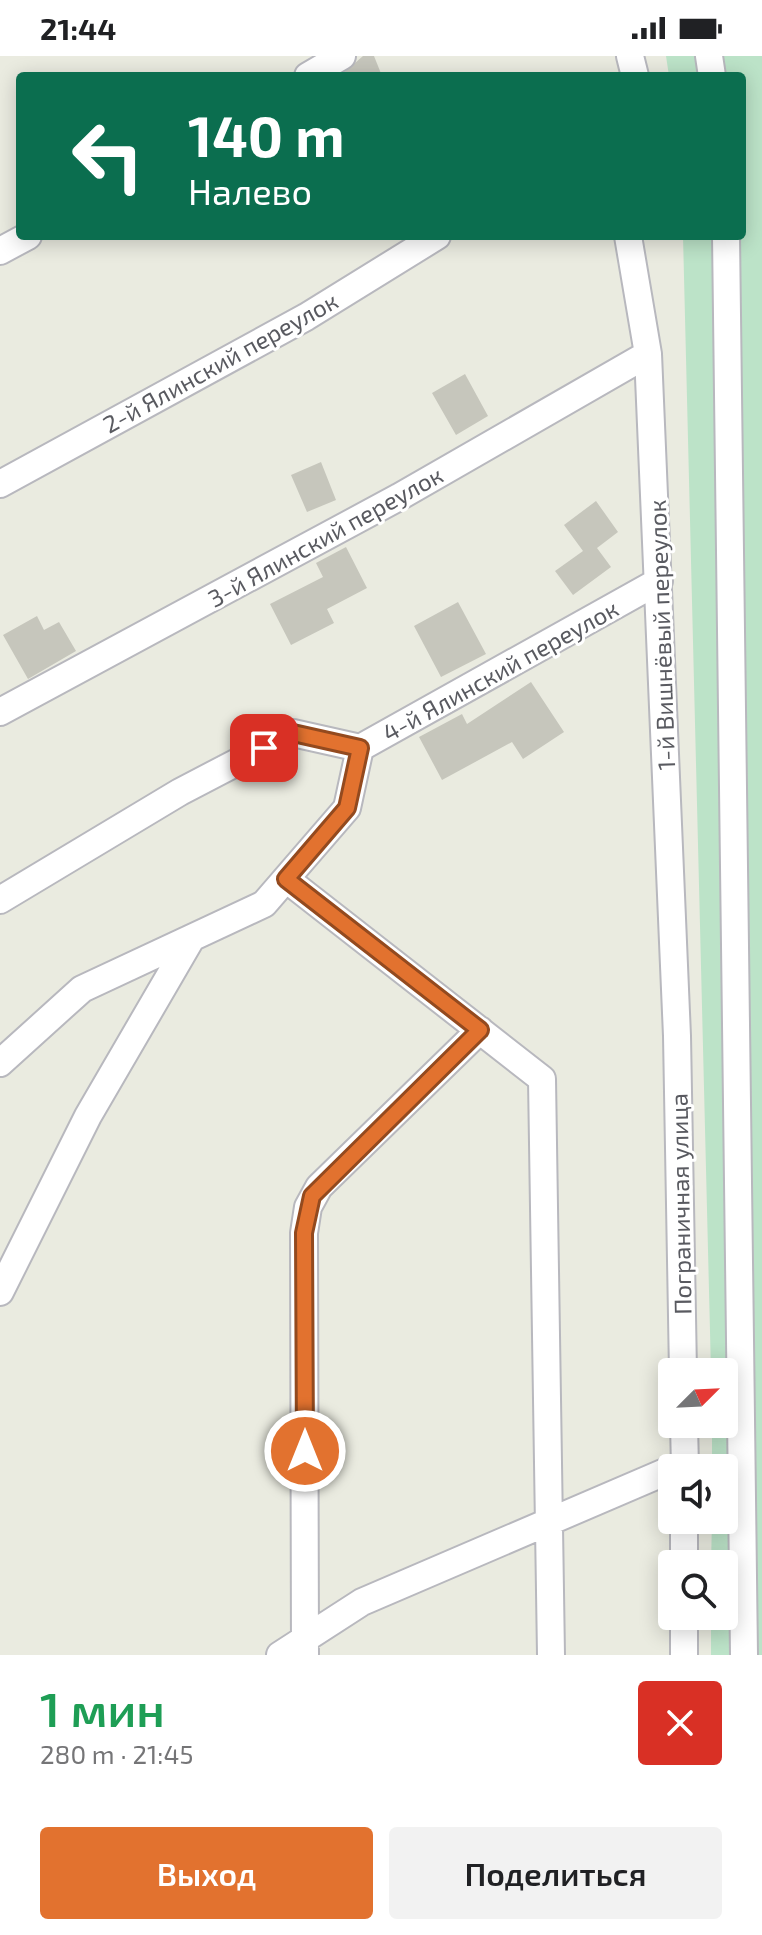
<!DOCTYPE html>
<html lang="ru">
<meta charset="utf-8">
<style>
:root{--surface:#fff;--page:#f2f2f2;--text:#202124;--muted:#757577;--accent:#e2722f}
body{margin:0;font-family:"Exo 2",sans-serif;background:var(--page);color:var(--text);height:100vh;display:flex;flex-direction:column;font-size:30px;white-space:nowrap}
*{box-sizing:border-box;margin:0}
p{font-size:26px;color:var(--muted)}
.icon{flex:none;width:44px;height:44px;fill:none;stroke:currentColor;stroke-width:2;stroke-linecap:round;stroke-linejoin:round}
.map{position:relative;height:1599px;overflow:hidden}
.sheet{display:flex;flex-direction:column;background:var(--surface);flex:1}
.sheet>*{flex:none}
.top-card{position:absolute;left:16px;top:16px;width:730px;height:168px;border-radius:8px;box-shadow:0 4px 20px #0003;background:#0b6e4f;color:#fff;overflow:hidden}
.needle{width:52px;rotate:66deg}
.buttons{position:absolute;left:658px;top:1302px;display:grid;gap:16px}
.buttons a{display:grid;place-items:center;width:80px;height:80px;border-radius:8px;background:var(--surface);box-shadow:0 4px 20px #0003;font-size:40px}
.pin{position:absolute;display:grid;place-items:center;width:68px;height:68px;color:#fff;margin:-34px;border-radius:16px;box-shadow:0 4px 12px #0006}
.me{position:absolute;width:88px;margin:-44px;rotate:0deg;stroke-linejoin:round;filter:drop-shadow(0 0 6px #0008)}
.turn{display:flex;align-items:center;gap:28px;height:168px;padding:0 40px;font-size:36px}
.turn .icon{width:104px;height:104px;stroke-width:2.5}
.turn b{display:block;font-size:56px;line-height:68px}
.round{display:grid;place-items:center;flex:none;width:84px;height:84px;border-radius:8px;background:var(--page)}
.summary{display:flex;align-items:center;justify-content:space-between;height:136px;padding:0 40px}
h1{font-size:48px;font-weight:600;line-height:60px;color:#1e9e55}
.primary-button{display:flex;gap:16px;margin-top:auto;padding:16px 40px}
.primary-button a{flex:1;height:92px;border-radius:8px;background:var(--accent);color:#fff;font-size:32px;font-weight:600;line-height:92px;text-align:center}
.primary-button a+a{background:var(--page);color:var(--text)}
.status{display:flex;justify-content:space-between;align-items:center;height:56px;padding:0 40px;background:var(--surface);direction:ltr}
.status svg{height:22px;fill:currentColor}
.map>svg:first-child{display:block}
</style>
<div class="status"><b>21:44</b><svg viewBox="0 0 49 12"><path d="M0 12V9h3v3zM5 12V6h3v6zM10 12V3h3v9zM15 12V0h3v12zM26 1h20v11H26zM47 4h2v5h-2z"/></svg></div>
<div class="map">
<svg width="762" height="1599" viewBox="0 0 762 1599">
<rect width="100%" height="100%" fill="#eaebe0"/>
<!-- green -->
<path fill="#bce3c8" d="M666 0H762V1599H711V1560H724V1508H711L712 1464H724V1412H712V1368H724V1316H711L683 180H742V20H669Z"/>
<!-- building -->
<path fill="#c6c6bc" d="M363 0H374L382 20H340Z
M465 318 488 360 456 379 432 337Z
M321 406 336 444 307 456 291 419Z
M596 445 618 476 597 492 611 511 573 539 555 515 583 495 564 469Z
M346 491 367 532 327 553 334 567 291 589 270 548 323 521 316 507Z
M458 546 486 598 441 621 414 570Z
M37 560 44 574 59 566 76 595 28 623 3 579Z
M531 626 564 676 523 703 512 686 442 724 419 681 462 658 467 668Z"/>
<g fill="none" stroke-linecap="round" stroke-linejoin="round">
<defs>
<path id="minor" d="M630 0 635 20
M709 0 712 20
M308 20 342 0
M628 180 648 298 677 980 683 1316
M726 180 744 1599
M0 195 28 180
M0 428 306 261 437 180
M0 656 399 441 648 298
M286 823 542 1023 551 1599
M0 844 180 736 293 677 360 692 659 525
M0 1007 82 933 264 848 347 752 360 692
M0 1236 88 1060 191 883
M684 1368 685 1412
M684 1508V1464
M280 1599 362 1546 672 1413
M305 1599 304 1177 308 1151 319 1131 480 974
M684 1599V1560"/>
</defs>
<!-- minor casing -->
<use href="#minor" stroke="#b8b8be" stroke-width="30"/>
<!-- minor -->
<use href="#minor" stroke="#fff" stroke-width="26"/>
</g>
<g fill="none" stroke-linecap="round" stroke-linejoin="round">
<defs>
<path id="route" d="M264 692 293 677 360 692 347 752 286 823 480 974 312 1140 304 1177 305 1395"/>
</defs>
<!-- route casing -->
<use href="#route" stroke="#934a1f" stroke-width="20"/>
<!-- route -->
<use href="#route" stroke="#e2722f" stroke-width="14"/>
</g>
<g text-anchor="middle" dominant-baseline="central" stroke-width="6" stroke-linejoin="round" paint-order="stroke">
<!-- street labels -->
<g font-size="24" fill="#595a60" stroke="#fff">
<text transform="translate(220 306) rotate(-29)">2-й Ялинский переулок</text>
<text transform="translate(325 480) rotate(-29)">3-й Ялинский переулок</text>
<text transform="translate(661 579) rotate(-92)">1-й Вишнёвый переулок</text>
<text transform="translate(500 614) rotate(-29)">4-й Ялинский переулок</text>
<text transform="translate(680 1148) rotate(-91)">Пограничная улица</text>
</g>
</g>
</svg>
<div class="buttons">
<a><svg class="needle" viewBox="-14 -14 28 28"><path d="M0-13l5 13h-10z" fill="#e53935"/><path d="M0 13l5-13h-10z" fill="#757577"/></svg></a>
<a><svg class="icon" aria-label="sound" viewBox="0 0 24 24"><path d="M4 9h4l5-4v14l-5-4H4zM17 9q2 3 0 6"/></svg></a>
<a><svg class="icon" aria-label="search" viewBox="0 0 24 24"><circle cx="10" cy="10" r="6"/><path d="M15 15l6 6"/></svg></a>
</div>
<div class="pin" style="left:264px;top:692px;background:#d93025"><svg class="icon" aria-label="arrive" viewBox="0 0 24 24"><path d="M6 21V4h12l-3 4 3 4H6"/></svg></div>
<svg class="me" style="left:305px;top:1395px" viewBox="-20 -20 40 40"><circle r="17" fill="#e2722f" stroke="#fff" stroke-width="3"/><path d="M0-11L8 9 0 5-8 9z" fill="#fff"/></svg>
<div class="top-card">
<div class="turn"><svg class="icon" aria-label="left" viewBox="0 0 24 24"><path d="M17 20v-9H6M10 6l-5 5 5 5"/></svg><div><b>140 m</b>Налево</div></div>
</div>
</div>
<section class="sheet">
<div class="summary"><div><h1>1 мин</h1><p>280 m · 21:45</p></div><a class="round" style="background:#d93025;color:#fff"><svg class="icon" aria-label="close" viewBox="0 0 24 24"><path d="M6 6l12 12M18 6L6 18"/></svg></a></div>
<div class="primary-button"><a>Выход</a><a>Поделиться</a></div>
</section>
